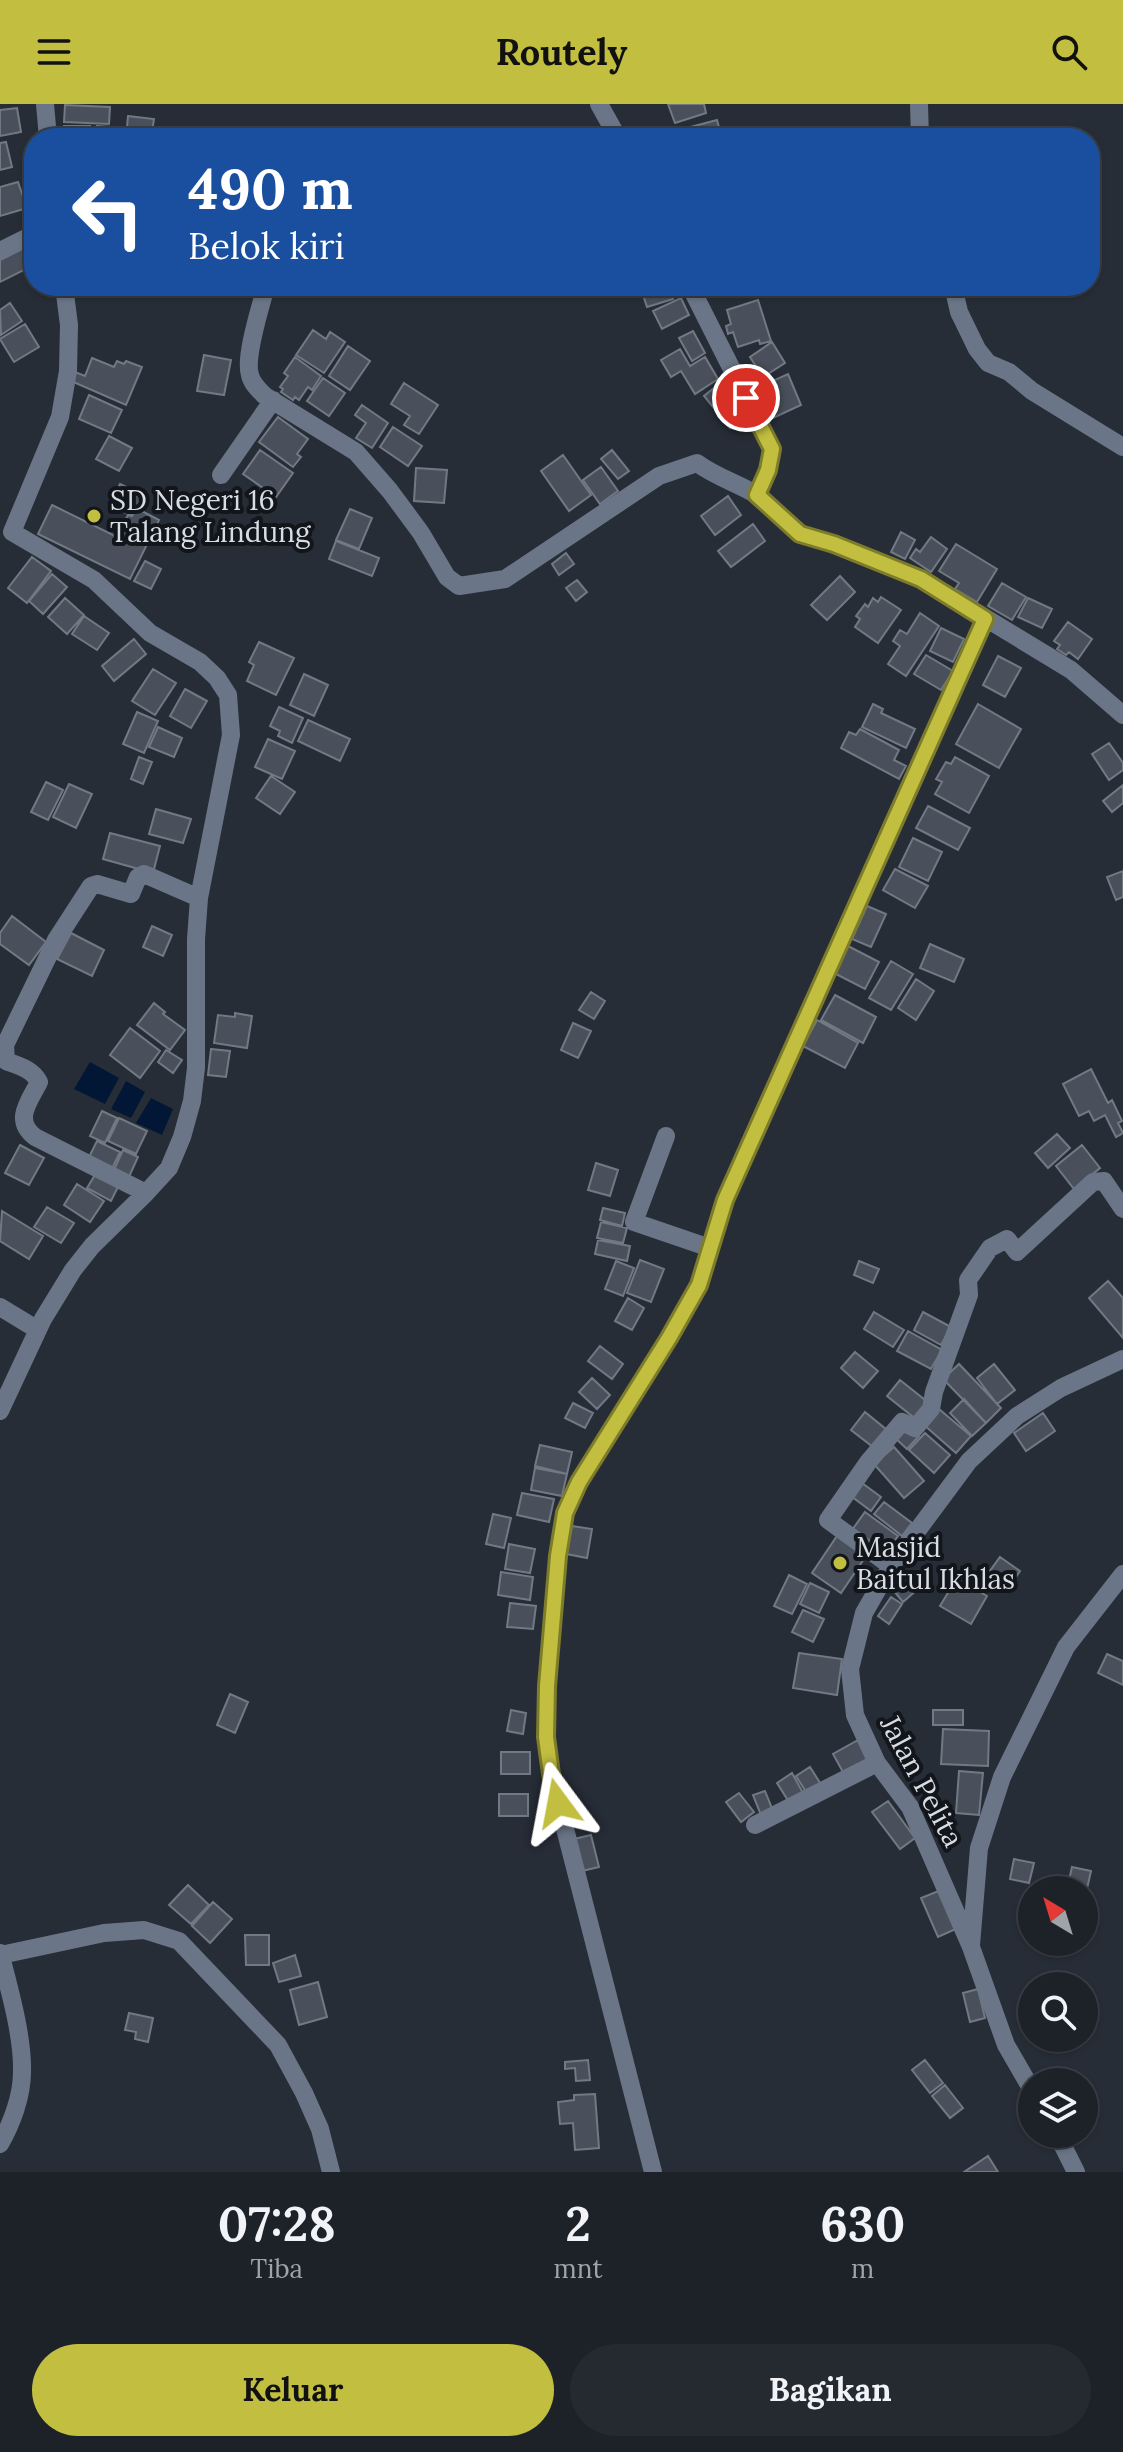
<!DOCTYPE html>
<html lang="id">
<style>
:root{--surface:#1d2229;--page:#252a31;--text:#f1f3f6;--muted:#a0a4a8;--line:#3b3f46;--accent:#c1be40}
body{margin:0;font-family:Lora,serif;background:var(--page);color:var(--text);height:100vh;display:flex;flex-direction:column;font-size:30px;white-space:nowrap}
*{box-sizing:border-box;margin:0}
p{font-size:26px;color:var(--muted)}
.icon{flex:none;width:44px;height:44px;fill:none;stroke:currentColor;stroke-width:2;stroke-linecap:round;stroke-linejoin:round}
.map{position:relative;height:2068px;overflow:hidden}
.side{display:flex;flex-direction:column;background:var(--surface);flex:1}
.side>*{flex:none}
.guide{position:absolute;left:24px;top:24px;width:1076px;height:168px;border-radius:32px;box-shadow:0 2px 6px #0004,0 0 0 2px var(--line);background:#1a4fa0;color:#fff;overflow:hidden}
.needle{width:52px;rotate:322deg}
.fabs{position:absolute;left:1018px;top:1772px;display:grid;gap:16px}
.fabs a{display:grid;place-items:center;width:80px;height:80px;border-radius:50%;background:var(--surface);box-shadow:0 2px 6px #0004,0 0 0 2px var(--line);font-size:40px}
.pin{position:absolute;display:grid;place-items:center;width:68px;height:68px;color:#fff;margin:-34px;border:4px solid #fff;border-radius:50%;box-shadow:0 2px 8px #0007}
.me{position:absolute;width:88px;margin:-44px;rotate:347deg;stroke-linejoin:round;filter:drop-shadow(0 0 6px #0008)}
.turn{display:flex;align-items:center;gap:28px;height:168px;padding:0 32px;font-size:36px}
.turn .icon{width:104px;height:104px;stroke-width:2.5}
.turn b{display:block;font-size:56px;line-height:68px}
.eta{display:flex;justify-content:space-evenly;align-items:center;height:136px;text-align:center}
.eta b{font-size:48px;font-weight:800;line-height:56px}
.action{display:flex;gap:16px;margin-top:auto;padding:16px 32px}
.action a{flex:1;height:92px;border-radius:48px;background:var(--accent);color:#111;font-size:32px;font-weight:800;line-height:92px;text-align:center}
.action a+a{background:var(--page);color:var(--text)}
header{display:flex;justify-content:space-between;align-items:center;height:104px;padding:0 32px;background:var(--accent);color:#111;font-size:36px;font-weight:800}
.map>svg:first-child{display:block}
</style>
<header><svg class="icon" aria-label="menu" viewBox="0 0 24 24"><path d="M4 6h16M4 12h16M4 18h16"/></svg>Routely<svg class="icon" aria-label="search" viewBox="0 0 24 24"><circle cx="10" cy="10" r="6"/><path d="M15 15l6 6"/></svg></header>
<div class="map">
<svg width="1123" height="2068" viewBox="0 0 1123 2068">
<rect width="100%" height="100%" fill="#272d37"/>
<!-- water -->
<path fill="#021636" d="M90 958 119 974 105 1000 74 985Z
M126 977 145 988 131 1014 111 1005Z
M151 994 173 1005 162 1031 136 1019Z"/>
<!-- building -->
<path fill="#49505b" stroke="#717984" stroke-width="2" d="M668 0H704L706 9 675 19Z
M65 1 110 3 109 20 64 18Z
M17 4 21 28 0 32V6Z
M128 12 154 15 151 34H126Z
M717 16 722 34H681L679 26Z
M64 22H90V34H63Z
M97 22 123 24 122 34H95Z
M6 38 12 63 0 66V39Z
M18 78 27 104 0 112V83Z
M34 139V161L0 178V156Z
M640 182H669L673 195 647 203Z
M681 194 689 211 662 225 653 207Z
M758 196 771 237 760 240 759 236 738 243 733 228 728 230 726 222 731 220 727 206Z
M10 199 22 217 1 231 0 206Z
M25 220 39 243 14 258 0 235Z
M313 226 326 235 330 228 345 238 324 269 296 251Z
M693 227 705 249 692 257 679 234Z
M772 238 785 259 757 277 751 268 757 264 750 253Z
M348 242 370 257 350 286 329 272Z
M680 245 690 262 705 253 718 275 695 290 681 267 671 273 661 256Z
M204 251 231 256 224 291 197 287Z
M295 253 321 272 312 286 308 283 299 296 295 293 293 296 281 288 283 285 280 283 288 272 284 269Z
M92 254 114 263 117 257 124 260 126 257 142 263 126 301 71 277 75 268 85 272Z
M788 270 801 301 771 315 757 284Z
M323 274 345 289 329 312 307 297Z
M404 279 438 301 419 330 404 321 410 312 391 300Z
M719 280 745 312 730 324 704 292Z
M89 291 122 306 111 329 79 315Z
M362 301 388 319 372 344 356 334 366 319 355 311Z
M278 313 308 335 297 350 301 353 293 363 259 338Z
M393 323 422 342 408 362 380 343Z
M109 332 132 344 119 367 96 355Z
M260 346 293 369 276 393 243 370Z
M612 346 629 367 618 375 601 355Z
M563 351 591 391 569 407 541 367Z
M601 363 618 387 600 400 583 376Z
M416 364 447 366 444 399 414 397Z
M120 380 143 391 132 412 109 401Z
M728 392 741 411 715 431 701 412Z
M52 401 117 433 128 411 132 412 136 404 159 416 130 475 38 430Z
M350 405 372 414 359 445 336 436Z
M753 420 765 437 731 463 718 447Z
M901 428 915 436 905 455 891 448Z
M931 433 947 445 931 468 910 454 916 445 920 448Z
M336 437 379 454 372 472 329 455Z
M956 440 997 465 977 498 955 485 959 479 939 467Z
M566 449 574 460 559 471 552 460Z
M32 453 51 467 27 499 8 484Z
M145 457 161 465 151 485 134 477Z
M52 470 67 483 43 510 29 497Z
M840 472 855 488 827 516 811 501Z
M577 476 587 488 576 497 566 484Z
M1002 479 1026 493 1012 516 988 502Z
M881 493 901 506 878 539 855 523 860 515 856 512 865 500 868 503 873 494 878 498Z
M65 494 84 511 67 530 48 513Z
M1028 494 1052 505 1042 524 1018 513Z
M920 509 939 522 906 572 888 560 900 542 893 537 900 526 907 530Z
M84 512 109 529 97 546 72 530Z
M1068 518 1092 535 1078 555 1069 548 1066 551 1057 545 1060 541 1054 537Z
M941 524 964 535 953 558 930 547Z
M134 535 146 550 114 577 102 562Z
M259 538 294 554 276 591 247 577 254 561 249 558Z
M926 551 953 567 941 586 914 570Z
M998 552 1021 564 1005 593 983 581Z
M153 565 176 579 155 611 132 597Z
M304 570 328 581 314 612 290 601Z
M185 585 207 597 191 624 170 612Z
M873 600 883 605 881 609 915 625 906 644 862 623Z
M978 600 1021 625 999 664 956 640Z
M279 603 303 614 292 639 278 632 280 627 270 622Z
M137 608 158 617 144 649 123 640Z
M308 616 350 635 340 657 298 637Z
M158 623 182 634 174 653 149 643Z
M860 625 899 646 894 656 906 662 899 675 841 644 849 628 856 631Z
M268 635 295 647 282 675 255 663Z
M1109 639 1123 659V666L1109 676 1092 650Z
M139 653 152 658 143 680 131 675Z
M955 653 989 672 969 709 935 690 942 678 936 675 946 658 951 660Z
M271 672 295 688 280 710 256 694Z
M46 678 63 686 48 716 31 708Z
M69 680 92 690 76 724 53 713Z
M1123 681V699L1112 708 1103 697Z
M928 702 970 724 958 746 916 724Z
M156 705 191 715 183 739 149 730Z
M110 729 160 742 153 769 103 755Z
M913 734 942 748 928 777 899 763Z
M895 765 928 782 915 804 883 786Z
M1123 767V793L1116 796 1107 773Z
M867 802 886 810 871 843 852 835Z
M12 812 46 838 29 861 0 840V829Z
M152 822 172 831 163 852 143 843Z
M71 829 104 846 92 872 57 855Z
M930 840 964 855 954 878 920 864Z
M848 842 879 858 865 885 834 869Z
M891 857 913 870 891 906 869 894Z
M916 875 934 887 916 916 898 904Z
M591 888 605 897 594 915 579 906Z
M835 891 876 913 863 939 821 916Z
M154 899 165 908 163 910 185 926 170 946 137 921Z
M235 909 252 912 247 944 214 939 218 911 235 913Z
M817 916 858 939 845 964 803 942Z
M573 919 591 927 578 954 561 946Z
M130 924 160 947 140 974 110 951Z
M211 945 230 947 226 973 208 971Z
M166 946 182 956 173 969 158 958Z
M1091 965 1108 999 1112 996 1122 1017 1118 1019 1123 1029 1116 1033 1105 1011 1094 1017 1089 1007 1079 1012 1063 980Z
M102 1007 117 1014 105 1039 90 1032Z
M119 1014 147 1027 136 1050 108 1037Z
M1057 1030 1070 1044 1048 1064 1035 1049Z
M97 1037 120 1048 111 1067 88 1055Z
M20 1041 44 1054 29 1081 5 1069Z
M1082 1041 1100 1064 1074 1085 1056 1062Z
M123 1046 138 1053 128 1075 113 1068Z
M596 1059 618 1066 610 1092 588 1086Z
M96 1069 119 1081 111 1097 87 1084Z
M77 1080 104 1097 90 1118 64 1101Z
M47 1103 74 1119 61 1139 34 1123Z
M603 1104 625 1109 622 1122 600 1116Z
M2 1107 43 1132 29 1155 0 1137Z
M601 1118 627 1124 623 1139 597 1134Z
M598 1136 630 1142 627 1157 595 1150Z
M640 1156 664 1165 651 1198 627 1189Z
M616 1157 634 1164 623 1192 605 1185Z
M859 1157 879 1165 873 1179 854 1171Z
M1108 1177 1123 1194V1234L1089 1194Z
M628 1194 644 1204 632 1226 615 1217Z
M874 1208 904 1226 893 1243 864 1225Z
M923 1208 951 1223 941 1241 914 1226Z
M908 1227 942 1246 931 1265 897 1247Z
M600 1242 623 1260 612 1275 588 1257Z
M855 1248 878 1267 863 1284 841 1264Z
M959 1260 1001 1304 986 1319 943 1275Z
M994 1260 1015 1286 997 1300 977 1274Z
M592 1274 610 1291 597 1305 579 1288Z
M900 1276 930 1300 917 1316 887 1292Z
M964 1295 986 1319 972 1332 950 1309Z
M573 1299 593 1309 585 1324 565 1314Z
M939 1305 971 1332 956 1349 924 1321Z
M865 1308 887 1326 873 1343 851 1326Z
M1043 1309 1055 1327 1026 1347 1014 1329Z
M906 1320 919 1332 907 1345 894 1333Z
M925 1329 950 1351 934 1369 909 1346Z
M540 1341 572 1348 567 1370 535 1362Z
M894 1343 924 1377 904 1394 874 1360Z
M535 1364 567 1370 562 1392 531 1386Z
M862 1379 881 1393 871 1407 851 1392Z
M522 1389 554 1395 549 1418 517 1411Z
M884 1398 912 1419 902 1432 874 1410Z
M865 1408 898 1432 885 1450 852 1426Z
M493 1410 511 1414 504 1444 486 1440Z
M572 1422 592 1425 587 1454 566 1450Z
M839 1429 868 1449 841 1489 812 1469Z
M509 1440 535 1445 530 1469 505 1465Z
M1000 1453 1020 1467 1008 1485 987 1471Z
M501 1468 533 1473 530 1496 498 1491Z
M916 1468 926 1478 903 1498 894 1487Z
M789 1471 807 1480 792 1510 774 1502Z
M957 1474 987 1492 971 1520 940 1502Z
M810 1479 829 1488 819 1509 800 1500Z
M891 1493 902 1500 889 1520 878 1512Z
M510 1499 536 1502 533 1525 507 1523Z
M803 1506 824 1515 813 1538 792 1528Z
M799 1549 842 1555 837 1591 793 1584Z
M1107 1550 1123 1557V1581L1098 1569Z
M230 1590 248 1598 235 1629 217 1621Z
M511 1606 526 1609 523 1630 507 1627Z
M933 1606H963V1621H933Z
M943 1625 989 1627 988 1662 941 1660Z
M858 1636 869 1656 844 1670 833 1650Z
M501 1648H530V1670H501Z
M810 1663 822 1682 808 1691 796 1672Z
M959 1667 983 1669 979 1711 956 1709Z
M792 1669 803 1689 789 1698 777 1679Z
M765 1687 773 1707 761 1711 753 1691Z
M739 1689 754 1708 741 1718 726 1698Z
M499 1690H528V1712H499Z
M888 1697 915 1734 900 1745 872 1708Z
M591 1731 599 1763 582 1767 574 1735Z
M1014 1755 1034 1759 1029 1779 1010 1775Z
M1072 1763 1091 1767 1086 1789 1084 1786 1067 1785Z
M188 1781 209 1801 191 1820 169 1801Z
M941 1786 958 1824 938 1833 921 1794Z
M213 1798 232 1815 210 1839 192 1822Z
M245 1831H269V1861H246Z
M295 1851 301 1872 279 1878 273 1859Z
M318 1878 327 1913 299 1921 290 1886Z
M978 1885 985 1914 970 1918 963 1889Z
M129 1909 153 1914 148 1938 135 1935 136 1928 125 1926Z
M588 1956 590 1976 576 1977 575 1964 565 1965V1958Z
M925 1956 943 1979 930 1989 912 1966Z
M945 1981 963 2004 950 2014 932 1992Z
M595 1990 599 2044 575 2046 573 2019 560 2020 558 1998 574 1996V1991Z
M988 2052 998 2068H964Z"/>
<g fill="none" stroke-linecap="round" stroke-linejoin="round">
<!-- minor -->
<path stroke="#6a7687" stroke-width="18" d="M45 0 48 34
M599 0 618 34
M919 0 920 34
M0 147 34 130
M266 182C261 202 244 253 250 271 252 280 259 286 265 292L356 348 390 387 421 429 447 473 459 482 505 475 659 372 697 359C716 373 737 379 757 391
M690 182 772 345 768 366 757 391 800 430 834 440 921 475 1071 566 1123 611
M953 182 959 208 977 245 988 259 1009 268 1032 287 1123 343
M221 371 273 296
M666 1032 634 1118 710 1144
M146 1089 35 1033C13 1016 29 998 39 978 32 965 19 962 6 957L5 941 56 836 91 782 97 780 131 790 138 773 144 770 199 794
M0 1203 38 1226
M0 1307 43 1215 73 1166 92 1142 146 1089 169 1064 182 1033 192 997 196 964V835L199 794 231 631 228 591 217 574 200 558 150 529 94 476 12 428 60 313 68 267 69 221 64 182
M891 1462 828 1416 869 1357 902 1318 915 1324 931 1305 934 1288 969 1191 968 1176 990 1144 1007 1135 1017 1148 1093 1078 1104 1077 1123 1105
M755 1721 877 1659
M971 1841 979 1744 1002 1673 1066 1543 1123 1470
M0 1849C9 1884 23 1932 22 1968 22 1992 12 2019 0 2040
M1 1851 104 1829 144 1826 179 1837 278 1941 304 1989 320 2025 331 2068
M1032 1986 1006 1941 971 1843 910 1703 877 1659 855 1611 850 1565 864 1509 891 1462 969 1357 1017 1312 1061 1284 1123 1255
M1057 2030 1076 2068
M653 2068 551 1670 546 1633 547 1582 558 1452 565 1409 579 1378 669 1234 699 1181 725 1096 985 515"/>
</g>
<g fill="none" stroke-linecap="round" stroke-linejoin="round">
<defs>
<path id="route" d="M558 1699 551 1670 546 1633 547 1582 558 1452 565 1409 579 1378 669 1234 699 1181 725 1096 985 515 921 475 834 440 800 430 757 391 768 366 772 345 746 294"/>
</defs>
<!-- route casing -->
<use href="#route" stroke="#7d7c2a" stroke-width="20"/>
<!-- route -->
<use href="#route" stroke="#c1be40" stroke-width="14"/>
</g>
<!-- markers -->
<g fill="#c1be40" stroke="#12151a" stroke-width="3">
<circle cx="94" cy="412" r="8"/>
<circle cx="840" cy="1459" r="8"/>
</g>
<g text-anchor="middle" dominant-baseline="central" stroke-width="8" stroke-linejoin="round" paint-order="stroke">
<!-- poi labels -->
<g font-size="28" fill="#d8dde4" stroke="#12151a" text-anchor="start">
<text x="110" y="396">SD Negeri 16<tspan x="110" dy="32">Talang Lindung</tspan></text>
<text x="856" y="1443">Masjid<tspan x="856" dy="32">Baitul Ikhlas</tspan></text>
</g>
<!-- street labels -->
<g font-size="28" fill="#d8dde4" stroke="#12151a">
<text transform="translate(922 1677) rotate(62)">Jalan Pelita</text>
</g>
</g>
</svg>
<div class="fabs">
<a><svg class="needle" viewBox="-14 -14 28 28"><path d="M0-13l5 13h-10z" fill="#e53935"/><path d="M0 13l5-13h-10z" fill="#a0a4a8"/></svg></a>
<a><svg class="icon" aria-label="search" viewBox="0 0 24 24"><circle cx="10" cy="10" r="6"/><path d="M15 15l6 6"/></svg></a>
<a><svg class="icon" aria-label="layers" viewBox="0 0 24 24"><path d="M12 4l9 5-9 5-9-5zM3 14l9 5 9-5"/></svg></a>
</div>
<div class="pin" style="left:746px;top:294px;background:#d93025"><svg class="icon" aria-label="arrive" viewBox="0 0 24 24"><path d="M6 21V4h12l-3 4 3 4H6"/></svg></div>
<svg class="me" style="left:558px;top:1699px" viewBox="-20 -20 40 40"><path d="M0-17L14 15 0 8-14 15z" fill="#c1be40" stroke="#fff" stroke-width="4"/></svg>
<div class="guide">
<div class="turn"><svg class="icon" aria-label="left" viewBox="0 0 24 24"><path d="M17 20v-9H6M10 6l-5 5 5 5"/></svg><div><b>490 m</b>Belok kiri</div></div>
</div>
</div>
<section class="side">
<div class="eta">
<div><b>07:28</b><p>Tiba</p></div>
<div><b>2</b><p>mnt</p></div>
<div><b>630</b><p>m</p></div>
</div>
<div class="action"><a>Keluar</a><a>Bagikan</a></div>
</section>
